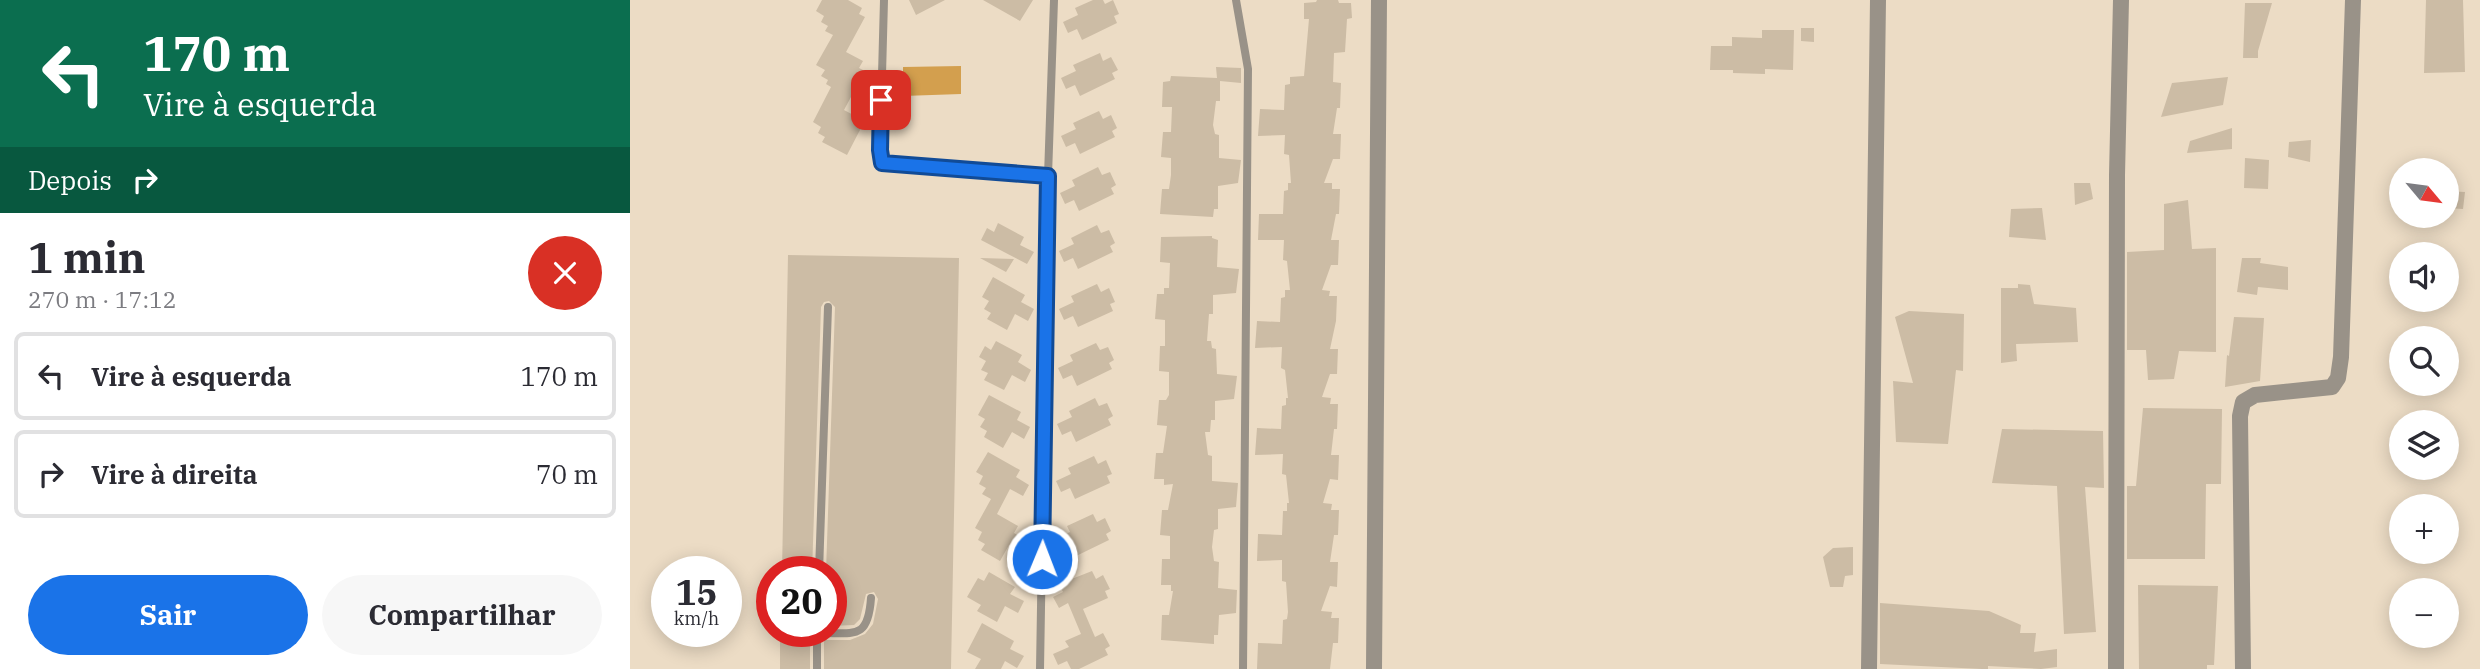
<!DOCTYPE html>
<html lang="pt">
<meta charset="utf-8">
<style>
:root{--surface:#fff;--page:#f7f7f7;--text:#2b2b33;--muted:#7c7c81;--line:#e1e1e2;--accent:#1a73e8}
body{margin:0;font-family:"IBM Plex Serif",serif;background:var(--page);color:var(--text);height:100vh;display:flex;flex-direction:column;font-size:26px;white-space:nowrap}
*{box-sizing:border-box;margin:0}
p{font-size:23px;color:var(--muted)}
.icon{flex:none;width:38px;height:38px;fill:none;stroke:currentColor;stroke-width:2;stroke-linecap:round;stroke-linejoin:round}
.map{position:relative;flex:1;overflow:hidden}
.sheet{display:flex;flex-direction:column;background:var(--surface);width:630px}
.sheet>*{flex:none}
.top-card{background:#0b6e4f;color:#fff;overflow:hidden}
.needle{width:46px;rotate:119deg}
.tools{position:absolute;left:1759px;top:158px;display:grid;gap:14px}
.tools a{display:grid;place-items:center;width:70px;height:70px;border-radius:50%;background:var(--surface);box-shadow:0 4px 18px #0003;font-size:35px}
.speed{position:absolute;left:21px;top:556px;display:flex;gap:14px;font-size:35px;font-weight:700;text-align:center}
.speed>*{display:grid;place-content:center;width:91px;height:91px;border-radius:50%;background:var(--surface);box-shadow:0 4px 18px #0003;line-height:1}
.speed small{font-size:18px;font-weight:400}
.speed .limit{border:10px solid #d22;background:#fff;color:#111}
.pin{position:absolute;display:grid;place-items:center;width:60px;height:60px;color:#fff;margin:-30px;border-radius:14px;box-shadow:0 4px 10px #0006}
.me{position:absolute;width:77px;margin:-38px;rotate:1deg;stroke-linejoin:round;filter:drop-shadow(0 0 5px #0008)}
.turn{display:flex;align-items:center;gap:24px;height:147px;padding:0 28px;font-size:32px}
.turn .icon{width:91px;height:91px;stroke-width:2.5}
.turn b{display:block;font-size:49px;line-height:60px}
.then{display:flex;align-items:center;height:66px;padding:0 28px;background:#0003;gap:14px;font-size:26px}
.round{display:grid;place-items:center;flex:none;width:74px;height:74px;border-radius:37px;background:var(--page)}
.head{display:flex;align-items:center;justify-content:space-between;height:119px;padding:0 28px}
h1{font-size:42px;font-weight:700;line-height:52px}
.button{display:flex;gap:14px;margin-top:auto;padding:14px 28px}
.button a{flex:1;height:80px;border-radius:42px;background:var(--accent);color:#fff;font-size:28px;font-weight:700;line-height:80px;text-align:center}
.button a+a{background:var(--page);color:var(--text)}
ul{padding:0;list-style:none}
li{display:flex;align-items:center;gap:21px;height:88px;margin:0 14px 10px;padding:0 14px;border:4px solid var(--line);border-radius:10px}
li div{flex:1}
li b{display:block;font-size:26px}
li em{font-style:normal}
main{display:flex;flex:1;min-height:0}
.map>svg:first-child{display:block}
</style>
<main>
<section class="sheet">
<div class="top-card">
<div class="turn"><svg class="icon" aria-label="left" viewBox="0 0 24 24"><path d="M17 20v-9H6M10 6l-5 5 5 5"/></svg><div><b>170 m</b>Vire à esquerda</div></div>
<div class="then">Depois<svg class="icon" aria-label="right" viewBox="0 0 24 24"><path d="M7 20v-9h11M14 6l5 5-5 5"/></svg></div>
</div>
<div class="head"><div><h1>1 min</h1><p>270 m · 17:12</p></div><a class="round" style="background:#d93025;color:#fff"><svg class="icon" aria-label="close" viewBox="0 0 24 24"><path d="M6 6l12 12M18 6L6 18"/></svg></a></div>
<ul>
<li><svg class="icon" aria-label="left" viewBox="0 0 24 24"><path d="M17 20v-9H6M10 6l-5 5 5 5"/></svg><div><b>Vire à esquerda</b></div><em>170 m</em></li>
<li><svg class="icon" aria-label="right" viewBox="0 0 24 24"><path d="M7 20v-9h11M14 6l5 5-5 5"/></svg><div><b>Vire à direita</b></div><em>70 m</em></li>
</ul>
<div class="button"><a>Sair</a><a>Compartilhar</a></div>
</section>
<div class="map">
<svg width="1850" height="669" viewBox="0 0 1850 669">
<rect width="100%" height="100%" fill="#ecdcc5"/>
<!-- water -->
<path fill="#d39f4e" d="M331 66V94L273 96V67Z"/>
<!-- building -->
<path fill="#ccbca5" d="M192 0H218L232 8 229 14 235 17 216 52 233 61 229 68 235 71 214 110 229 118 225 125 231 128 217 155 192 142 195 137 188 133 191 127 183 122 201 87 196 84 198 80 191 76 195 70 186 65 203 35 195 31 198 26 191 22 194 16 186 11Z
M279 0H315L286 15Z
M353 0H403L390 21Z
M463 0H473L475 4 483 0 489 14 484 16 487 23 452 40 447 29 438 33 433 22 448 15 445 8Z
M687 0H708L709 3H721L722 18 717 19 715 52 704 53 703 82 711 83 710 108H707L703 134H711L710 159H703L694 183H702V189H710L709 214H706L701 240H709L708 265H701L692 290 700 291 699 296H707L706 321 700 349H708L707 374H700L692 397 701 398 700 404H708L707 429H704L701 455H709L708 480 700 479 693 503 702 504 701 510H709L708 535H704L700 562H708L707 587 700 586 691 611 702 612 701 618H709L708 643H703L700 669H627L628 643 652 644 653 620 657 619 658 612 656 582 652 581V560L627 561 628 534 652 535 653 511H657V503H659L656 475 652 474 653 454 625 455 627 428 651 429 652 406 656 405V398H658L655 370 651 368 652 347 625 348 627 321 650 322 651 298 655 297V290H660L657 261 653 260 654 240H628L629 214H653L654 191 658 190V183H661L659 155 654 154 655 135 628 136 630 109 654 110 655 85 660 84V77L674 76 679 19H674V3L686 2Z
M1796 0H1833L1835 72 1794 73Z
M1615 3H1642L1628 51V58H1613Z
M1171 28H1184V42L1171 41Z
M1132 30H1164L1163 70 1135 69V74L1103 73V70H1080L1081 46H1102V37L1132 38Z
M470 53 473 61 481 57 488 70 482 73 485 79 450 96 445 85 436 89 431 78 446 71 443 65Z
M586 67 611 68V83L590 81V101H586L583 125 585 134 589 135V158L611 160 608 183 588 186V209H584L583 217 530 214 532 189H539L541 175V158L531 157 533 132H541L542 107H532L533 82 540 81 541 76 587 78Z
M1598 77 1593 105 1531 117 1542 83Z
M469 111 473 119 481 115 487 128 482 131 485 137 450 154 445 143 436 147 431 136 446 129 443 123Z
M1602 128V149L1557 153 1560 141Z
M1681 140 1680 162 1658 157 1659 142Z
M1615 158 1639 160 1638 189 1614 188Z
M468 167 472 175 480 172 486 185 481 188 484 194 449 211 444 200 435 204 430 193 445 186 442 180Z
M1444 183H1460L1463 199 1445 205Z
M1816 191 1835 192 1833 209 1816 208Z
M1558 200 1562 249 1586 248V352L1549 351 1544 379 1518 380 1516 350H1497V252L1534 250V204Z
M1412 208 1416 240 1379 237 1381 209Z
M368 223 394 237 390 245 404 252 397 264 351 240 357 228 364 232Z
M467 225 471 233 479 230 485 243 480 246 483 252 448 269 443 258 434 262 429 251 444 244 441 238Z
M582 236V238L588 240 587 267 609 269 606 293 583 295V314H579L577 341H581L582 348 586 349 587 374 607 376 604 399 585 401V420H581L580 432H575L578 455 582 456V481L608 483 606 507 588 509V529L584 530 582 547 584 561 589 562 588 588 607 590 606 613 589 615 588 635H584V644L531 640 532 615H539L543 591H541V585H531L532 559H540V536L530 535 532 510H538L543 484 534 485V479H524L526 453H533L537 426 527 425 529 400H536L539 395V372L529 371 530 346H535V320L525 319 527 294H534V288H539L540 263 530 262 531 237Z
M158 255 329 258 321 669H194V640H220L235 634 243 624 248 599 244 592 236 594 230 619 224 625 201 626V572H196L205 307 199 301 194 302 191 307 182 572H152Z
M350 258 384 259 376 272Z
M1612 258H1631L1630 263 1658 267V290L1628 287 1627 295 1607 292Z
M363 277 395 295 391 302 404 309 398 321 385 314 377 330 357 319 361 313 354 309 359 301 352 297Z
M467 284 471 292 479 288 485 302 480 304 483 311 448 327 443 316 434 320 429 309 444 302 441 296Z
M1388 284 1400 285 1404 304 1446 308 1448 342 1386 344 1387 361 1371 363V288H1388Z
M1279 311 1334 314 1333 371 1326 370 1318 444 1266 442 1263 381 1283 383 1265 317Z
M1604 317 1634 318 1630 381 1595 387 1597 355 1599 356Z
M366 341 392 355 388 362 401 370 395 382 382 375 374 390 354 380 358 373 351 370 356 361 349 357 355 346 361 350Z
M466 343 470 350 478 347 484 360 479 363 482 369 447 386 442 375 433 379 428 368 443 361 440 355Z
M359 395 391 412 387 420 400 427 394 439 382 432 373 448 354 437 357 431 350 427 355 419 348 415Z
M465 398 469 406 477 403 483 416 478 419 481 425 446 442 441 431 432 435 427 424 442 417 439 411Z
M1513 408 1592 409 1591 484H1576L1575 559H1497V486H1506Z
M1372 429 1473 431 1474 488 1455 487 1466 632 1434 634 1427 486 1362 483Z
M358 452 390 470 386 477 399 485 393 496 380 489 367 514 388 526 384 533 398 541 391 552 379 545 370 561 351 550 355 544 348 540 352 532 345 528 361 499 352 494 356 488 349 484 353 476 346 472Z
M464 456 468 464 476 460 482 474 477 476 480 483 445 499 440 488 431 492 426 481 441 474 438 468Z
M463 514 467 522 475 518 481 531 476 534 479 540 444 557 439 546 430 550 425 539 440 532 437 526Z
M1223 547V575L1215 576 1213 587H1200L1193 557 1203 548Z
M462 571 466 579 473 575 480 589 475 591 478 598 453 609 465 637 473 633 480 646 475 649 478 655 449 669H441L437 661 428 665 423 654 439 647 435 641 451 634 438 603 429 608 423 597 433 592 429 584Z
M359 572 385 587 380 594 394 601 388 613 375 606 367 622 347 611 351 605 337 597 348 578 354 581Z
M1508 585 1588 586 1584 665H1577V669H1509Z
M1250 603 1359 611 1391 625 1390 633H1406L1404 652 1427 649V667L1411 669 1358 666V669H1352L1250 664Z
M352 623 384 641 380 649 394 656 387 668 375 661 371 669H345L351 659 337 652Z
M150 632H180V669H150Z"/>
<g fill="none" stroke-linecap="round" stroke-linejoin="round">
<!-- service -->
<path stroke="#999288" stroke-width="8" d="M254 0 250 150 252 163 418 176
M606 0 618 69 613 669
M189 572 198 307
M187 633C223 632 238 642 241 598
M187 669V632
M410 669 418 176 424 0"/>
<!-- minor -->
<path stroke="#999288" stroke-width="16" d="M744 669 749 0
M1239 669 1248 0
M1486 669 1487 175 1491 0
M1613 669 1610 416 1613 402 1625 395 1702 387 1708 378 1711 357 1723 0"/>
</g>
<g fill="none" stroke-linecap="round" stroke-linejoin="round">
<defs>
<path id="route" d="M251 100 250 150 252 163 418 176 412 559"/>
</defs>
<!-- route casing -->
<use href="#route" stroke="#114b97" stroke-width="18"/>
<!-- route -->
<use href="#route" stroke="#1a73e8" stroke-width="12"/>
</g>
</svg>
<div class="tools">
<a><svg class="needle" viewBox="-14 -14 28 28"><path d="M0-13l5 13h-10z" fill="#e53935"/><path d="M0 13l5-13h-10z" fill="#7c7c81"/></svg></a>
<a><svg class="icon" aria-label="sound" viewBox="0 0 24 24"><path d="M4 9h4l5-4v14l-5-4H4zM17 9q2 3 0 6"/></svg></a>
<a><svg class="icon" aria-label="search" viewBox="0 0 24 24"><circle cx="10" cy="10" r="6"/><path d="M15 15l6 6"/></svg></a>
<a><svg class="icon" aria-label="layers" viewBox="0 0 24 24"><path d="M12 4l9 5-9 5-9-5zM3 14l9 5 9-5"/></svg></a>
<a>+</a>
<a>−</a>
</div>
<div class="speed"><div>15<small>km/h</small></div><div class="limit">20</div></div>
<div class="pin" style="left:251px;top:100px;background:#d93025"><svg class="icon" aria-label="arrive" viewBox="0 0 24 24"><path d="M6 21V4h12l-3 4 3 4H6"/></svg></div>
<svg class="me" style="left:412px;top:559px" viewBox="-20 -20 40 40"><circle r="17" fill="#1a73e8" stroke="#fff" stroke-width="3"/><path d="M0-11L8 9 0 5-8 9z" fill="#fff"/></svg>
</div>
</main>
